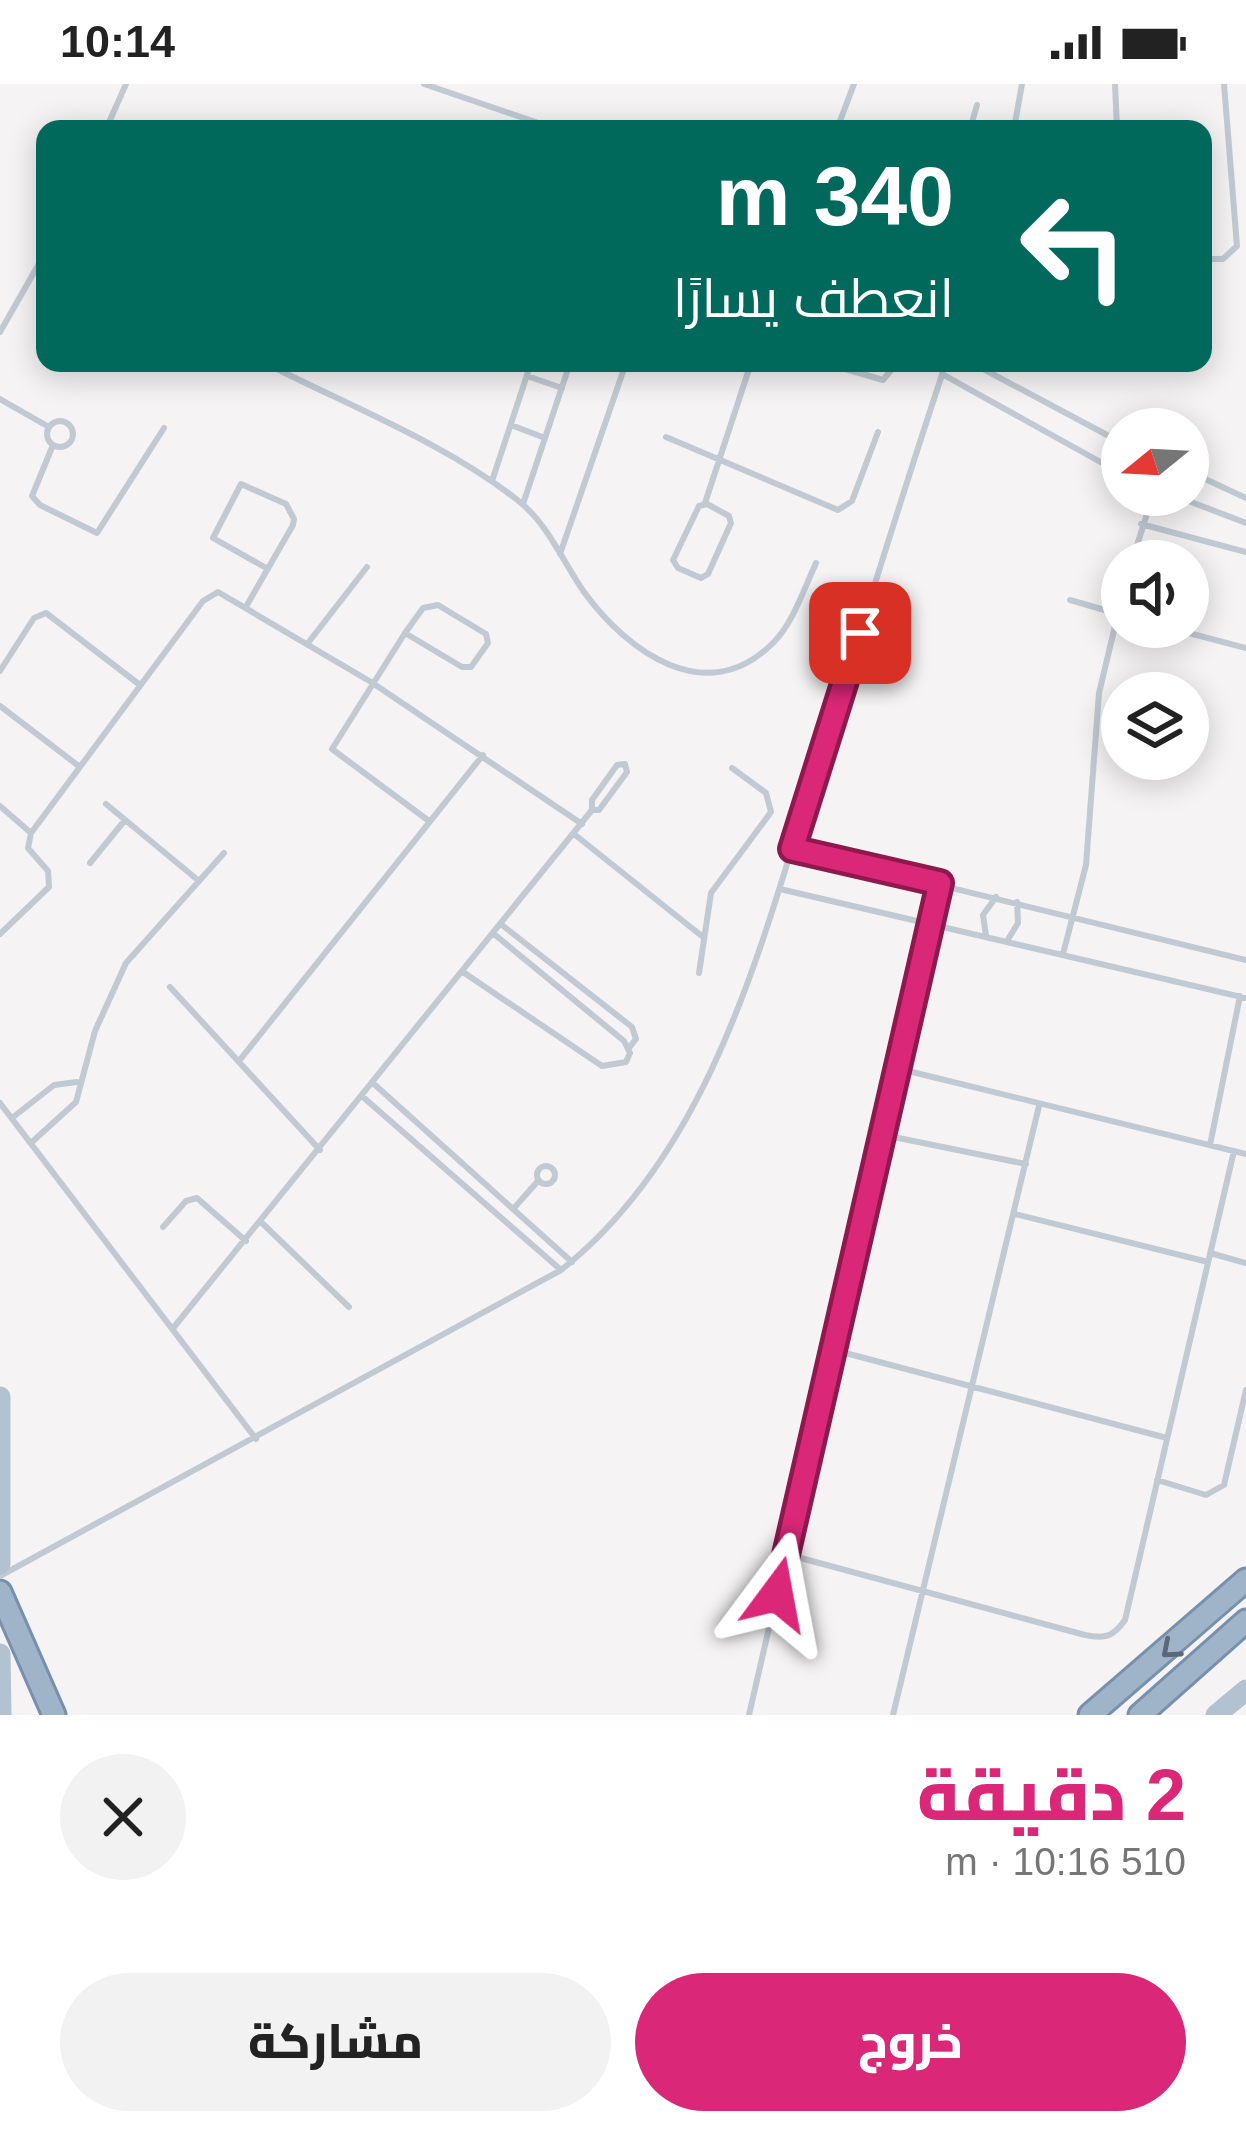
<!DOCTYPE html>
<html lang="ar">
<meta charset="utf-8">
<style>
:root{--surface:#fff;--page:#f2f2f2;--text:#222;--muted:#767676;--accent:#db2777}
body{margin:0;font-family:Helvetica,Cairo,sans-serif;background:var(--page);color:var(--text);direction:rtl;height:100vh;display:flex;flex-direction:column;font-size:45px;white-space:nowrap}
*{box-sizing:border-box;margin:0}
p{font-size:39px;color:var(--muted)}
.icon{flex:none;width:66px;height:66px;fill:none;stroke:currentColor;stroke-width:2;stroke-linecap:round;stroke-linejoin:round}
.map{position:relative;height:1631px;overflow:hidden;direction:ltr}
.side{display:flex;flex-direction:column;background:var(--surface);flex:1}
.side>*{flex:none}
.top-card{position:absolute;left:36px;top:36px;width:1176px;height:252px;border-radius:24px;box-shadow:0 6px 30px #0003;direction:rtl;background:#00695c;color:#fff;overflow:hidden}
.needle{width:78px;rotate:252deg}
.fabs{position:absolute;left:1101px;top:324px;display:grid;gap:24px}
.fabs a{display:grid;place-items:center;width:108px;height:108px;border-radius:50%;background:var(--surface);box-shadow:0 6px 30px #0003;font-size:60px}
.pin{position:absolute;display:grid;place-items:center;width:102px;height:102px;color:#fff;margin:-51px;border-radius:24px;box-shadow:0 6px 18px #0006}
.me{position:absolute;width:132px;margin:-66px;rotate:13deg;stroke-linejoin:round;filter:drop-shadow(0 0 9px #0008)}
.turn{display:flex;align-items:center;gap:42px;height:252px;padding:0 60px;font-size:54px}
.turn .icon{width:156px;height:156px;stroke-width:2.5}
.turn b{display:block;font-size:84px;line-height:102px}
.round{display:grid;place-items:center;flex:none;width:126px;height:126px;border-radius:63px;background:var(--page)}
.overview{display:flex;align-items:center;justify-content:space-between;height:204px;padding:0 60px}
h1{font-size:72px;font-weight:800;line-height:90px;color:var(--accent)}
.action{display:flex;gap:24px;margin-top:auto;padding:24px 60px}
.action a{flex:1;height:138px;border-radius:72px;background:var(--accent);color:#fff;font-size:48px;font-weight:800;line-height:138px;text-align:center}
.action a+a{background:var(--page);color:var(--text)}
.status{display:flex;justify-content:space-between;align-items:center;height:84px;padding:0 60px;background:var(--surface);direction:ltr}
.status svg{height:33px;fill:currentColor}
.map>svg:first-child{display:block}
</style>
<div class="status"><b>10:14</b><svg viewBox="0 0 49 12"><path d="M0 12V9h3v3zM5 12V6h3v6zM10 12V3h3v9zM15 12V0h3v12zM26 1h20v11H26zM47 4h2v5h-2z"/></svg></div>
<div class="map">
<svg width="1246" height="1631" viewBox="0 0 1246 1631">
<rect width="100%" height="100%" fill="#f5f3f3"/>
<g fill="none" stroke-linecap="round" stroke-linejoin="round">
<defs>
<path id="trunk" d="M0 1508 54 1631
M1090 1631 1246 1496
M1140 1631 1246 1537"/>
</defs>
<!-- trunk casing -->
<use href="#trunk" stroke="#7690ad" stroke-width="27"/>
<!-- service -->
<path stroke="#c1cad2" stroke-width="6" d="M424 0 556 45
M1115 0 1117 45
M106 45 126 0
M837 45 854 0
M970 45 977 21
M1014 45 1022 0
M1203 175H1223L1237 162 1224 0
M0 248 45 169
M265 279C347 321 450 361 521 419 549 442 563 478 584 508 627 567 706 626 773 559 793 539 804 505 816 479
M825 279 883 296 897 279
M972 279 1122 359
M942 290 1122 390
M527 292 562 304
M0 315 49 343
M47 350a13 13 0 1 1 26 0a13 13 0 1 1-26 0Z
M511 341 545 354
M666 353 838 426 852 417 878 348
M53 361 32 412 40 421 97 449 164 344
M1188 387 1246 414
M492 397 531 279
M1173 411 1246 439
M705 419 751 279
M523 420 570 279
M707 420 729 432 731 439 708 490 701 494 678 484 673 476 699 422Z
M1141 440 1246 468
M560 470 626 279
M1132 477 1153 411
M1070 516 1122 531
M247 521 293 441 294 435 286 420 241 400 213 454 268 485
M438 521 486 550 488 559 471 583H462L405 549 423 524Z
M1166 543 1246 564
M405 549 332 665 429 737
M308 559 367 483
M0 587 34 534 46 529 140 601
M0 622 80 683
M625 680 627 688 599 726H592V716L617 681Z
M106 720 199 797
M0 722 31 749
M574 750 703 853
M792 765 1246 876
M90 779 125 736
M780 805 1246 914
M502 841 632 943 636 955 629 964
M0 850 49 803 48 787 28 764 31 749 203 517 218 508 371 598 582 740
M986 852 983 831 996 813
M1007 857 1018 839 1017 818
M1063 870 1086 781 1099 609 1122 513
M463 888 602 982 626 978 630 969 624 957 494 850
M699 889 711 809 771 728 766 709 732 684
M170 903 320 1066
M239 977 483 671
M900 985 1246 1070
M374 1000 572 1178
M363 1013 561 1186
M0 1019 256 1355
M12 1034 54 1001 77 998
M884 1051 1026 1080
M32 1058 76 1018 95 947 126 879 224 769
M1210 1061 1240 912
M537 1091a9 9 0 1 1 18 0a9 9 0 1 1-18 0Z
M514 1124 538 1097
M1015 1130 1208 1178
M261 1138 349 1223
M163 1143 186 1117 197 1114 246 1157
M1210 1169 1246 1179
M174 1243 592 726
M834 1266 1167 1354
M1157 1396 1206 1411 1224 1401 1246 1306
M786 1470 1085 1551C1105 1555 1113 1553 1125 1536L1234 1067
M0 1492 561 1186C713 1066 762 857 818 680 861 547 901 412 946 279
M749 1631 940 799
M893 1631 1039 1022"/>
<!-- primary -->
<path stroke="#b3c2d1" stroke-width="21" d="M0 1313V1480
M0 1570 1 1631
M1216 1631 1246 1606"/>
<!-- trunk -->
<use href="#trunk" stroke="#9fb4c9" stroke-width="21"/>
</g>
<!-- one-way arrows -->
<defs><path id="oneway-chevron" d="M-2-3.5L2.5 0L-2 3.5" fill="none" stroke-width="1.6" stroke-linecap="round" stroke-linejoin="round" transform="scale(3)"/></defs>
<use stroke="#5b6976" href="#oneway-chevron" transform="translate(1170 1566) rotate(139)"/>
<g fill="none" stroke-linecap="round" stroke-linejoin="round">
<defs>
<path id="route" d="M777 1510 940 799 792 765 860 549"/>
</defs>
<!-- route casing -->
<use href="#route" stroke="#8e194d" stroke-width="30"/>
<!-- route -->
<use href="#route" stroke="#db2777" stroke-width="21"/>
</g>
</svg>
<div class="fabs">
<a><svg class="needle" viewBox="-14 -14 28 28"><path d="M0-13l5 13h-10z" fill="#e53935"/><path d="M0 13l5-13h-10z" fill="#767676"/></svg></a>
<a><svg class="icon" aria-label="sound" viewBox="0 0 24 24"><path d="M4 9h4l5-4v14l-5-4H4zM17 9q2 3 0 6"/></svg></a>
<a><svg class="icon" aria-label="layers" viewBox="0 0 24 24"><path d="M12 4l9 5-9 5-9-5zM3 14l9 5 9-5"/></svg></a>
</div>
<div class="pin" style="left:860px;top:549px;background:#d93025"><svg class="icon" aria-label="arrive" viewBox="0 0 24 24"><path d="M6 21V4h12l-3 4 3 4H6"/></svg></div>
<svg class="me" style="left:777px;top:1510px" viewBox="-20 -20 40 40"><path d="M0-17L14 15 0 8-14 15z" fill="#db2777" stroke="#fff" stroke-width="4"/></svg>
<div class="top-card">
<div class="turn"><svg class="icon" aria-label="left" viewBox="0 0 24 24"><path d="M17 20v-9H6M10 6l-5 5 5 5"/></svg><div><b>340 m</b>انعطف يسارًا</div></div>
</div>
</div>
<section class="side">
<div class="overview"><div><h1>2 دقيقة</h1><p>510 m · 10:16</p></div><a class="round"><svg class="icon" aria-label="close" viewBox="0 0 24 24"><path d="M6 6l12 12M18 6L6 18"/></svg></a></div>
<div class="action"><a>خروج</a><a>مشاركة</a></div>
</section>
